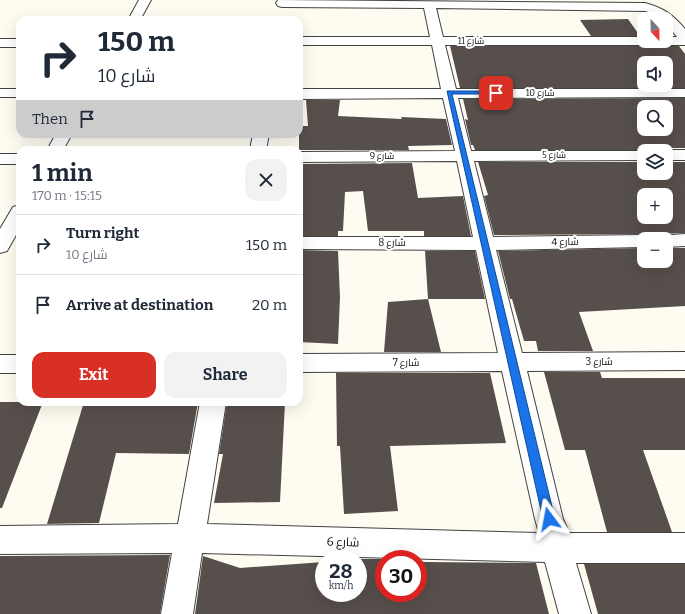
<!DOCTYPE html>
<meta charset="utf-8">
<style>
:root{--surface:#fff;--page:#f2f2f3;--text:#1f2937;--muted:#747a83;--line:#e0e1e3;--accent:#d93025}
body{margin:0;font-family:Bitter,Cairo,serif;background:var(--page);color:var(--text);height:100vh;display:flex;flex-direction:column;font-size:15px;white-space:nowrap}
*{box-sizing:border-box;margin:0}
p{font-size:13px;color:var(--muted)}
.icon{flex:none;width:22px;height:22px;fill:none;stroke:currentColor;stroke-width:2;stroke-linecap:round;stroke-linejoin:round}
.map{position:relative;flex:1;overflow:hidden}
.details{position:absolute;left:16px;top:146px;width:287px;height:260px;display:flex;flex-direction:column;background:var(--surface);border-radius:12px;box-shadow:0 4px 16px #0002}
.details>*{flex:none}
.hud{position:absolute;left:16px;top:16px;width:287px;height:122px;border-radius:12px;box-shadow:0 4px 16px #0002;background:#fff;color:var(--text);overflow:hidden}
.needle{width:26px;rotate:158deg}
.tools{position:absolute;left:637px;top:12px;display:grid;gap:8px}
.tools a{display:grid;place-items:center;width:36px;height:36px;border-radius:8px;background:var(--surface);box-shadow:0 4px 16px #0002;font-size:20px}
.speed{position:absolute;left:315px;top:550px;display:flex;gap:8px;font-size:20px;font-weight:700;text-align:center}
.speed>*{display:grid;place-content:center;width:52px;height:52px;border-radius:50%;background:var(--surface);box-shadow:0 4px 16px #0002;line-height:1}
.speed small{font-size:10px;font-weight:400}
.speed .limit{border:6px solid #d22;background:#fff;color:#111}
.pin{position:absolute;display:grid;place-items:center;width:34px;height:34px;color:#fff;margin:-17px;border-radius:8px;box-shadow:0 2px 6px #0006}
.me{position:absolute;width:44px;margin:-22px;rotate:347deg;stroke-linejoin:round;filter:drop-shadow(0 0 3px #0008)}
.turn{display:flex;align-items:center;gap:14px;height:84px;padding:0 16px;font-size:18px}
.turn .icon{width:52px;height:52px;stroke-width:2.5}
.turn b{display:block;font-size:28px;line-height:34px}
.then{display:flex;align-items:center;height:38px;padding:0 16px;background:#0003;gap:8px;font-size:15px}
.round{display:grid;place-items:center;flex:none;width:42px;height:42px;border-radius:12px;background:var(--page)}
.overview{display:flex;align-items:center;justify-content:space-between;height:68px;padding:0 16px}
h1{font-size:24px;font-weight:700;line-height:30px}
.primary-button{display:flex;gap:8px;margin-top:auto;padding:8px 16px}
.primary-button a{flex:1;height:46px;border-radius:12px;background:var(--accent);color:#fff;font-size:16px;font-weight:700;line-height:46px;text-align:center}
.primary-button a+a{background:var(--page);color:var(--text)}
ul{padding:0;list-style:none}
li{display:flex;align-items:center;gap:12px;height:60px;padding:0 16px;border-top:1px solid var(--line)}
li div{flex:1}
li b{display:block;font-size:15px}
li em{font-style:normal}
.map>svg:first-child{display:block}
</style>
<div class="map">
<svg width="685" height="614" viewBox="0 0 685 614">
<rect width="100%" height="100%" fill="#fefbf1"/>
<!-- building -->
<path fill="#574f4b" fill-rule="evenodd" d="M628 19 640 36H591L580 20Z
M450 46H679L685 54V88H460ZM644 63H666V85H644Z
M685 98V148H666L661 151H646L644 150H475L473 145H471L465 119 468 120 463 99ZM644 107H666V129H644Z
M306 100H340L338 116 402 119 401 117 446 119 452 145 408 146 409 150H299V126H308Z
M478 162H644V173H666V162H685V233L659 234 656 239 651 235 644 234 494 235 484 196 488 195ZM644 195H666V217H644Z
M412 163 418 198 463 196 471 236H424V231H368L363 191 345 192 343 231H338V236H299V164Z
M644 248V261H666V248H685V306L579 312 593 351H538L536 341H524L512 299H510L498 251Z
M299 250 338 251 340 297 338 344 299 342Z
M425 251H475L485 299H428Z
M428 299 441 352H384L388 302Z
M544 372H600L602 378H685V450H643L672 532H607L585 450H565Z
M336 373H490L506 443 390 446 398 511 344 514 340 446H337Z
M0 402H43L2 508H0Z
M84 402H198L189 454 116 453 99 523 47 524Z
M227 402H285L280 502 214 503 223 454H219Z
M170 555 160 614H0V556Z
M203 556 240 568 324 562V593H358V559H384V593H418V560L424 562 536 563 549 614H195Z
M584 564H685V614H598Z"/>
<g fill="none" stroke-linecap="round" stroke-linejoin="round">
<defs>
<path id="street" d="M139 0H151L140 20H128Z
M278 0 645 3C664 8 673 15 685 29V45H445L456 89H685V97L458 98 471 151H648H644V160L474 161 493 237 644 235 651 236 653 239H644V247L496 250 522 353 685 352V370L527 371 563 519 569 533H685V563H576L591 614H559L545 562 202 553 193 614H161L172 553 0 554V526L178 524 200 402H226L207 524 539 533 535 519 502 371 299 372V354L498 353 476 250 299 249V237H473L457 161 299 162V152L455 151 443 98 299 99V89H441L432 45H299V37H430L424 8 282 7 278 6 276 3ZM436 8 645 11C652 12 659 19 666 19V23L677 37H666V41H644V37H443Z
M0 39H20V47H0Z
M0 89H20V97H0Z
M56 134H72L63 150H47Z
M253 134H269L266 150H250Z
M666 150H685V160H666V151H662Z
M0 154H20V164H0Z
M20 205V228L7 251 0 253V229L13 207Z
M685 234V246L666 247V239H657L659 236Z
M0 355H20V373H0Z"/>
</defs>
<!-- street casing -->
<use href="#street" stroke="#424242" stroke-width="2"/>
<!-- street -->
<use href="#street" fill="#fff" fill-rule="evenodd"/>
</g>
<!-- route -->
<path fill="#1a73e8" stroke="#114b97" d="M447 91H496L499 93 496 94H452L555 519 554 523 549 525 545 523 543 519Z"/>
<g text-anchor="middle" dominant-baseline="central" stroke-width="4" stroke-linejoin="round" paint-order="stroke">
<!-- far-street labels -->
<g font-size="9" fill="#0f0f0f" stroke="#fff">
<text x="471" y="41">شارع 11</text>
<text x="540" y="93">شارع 10</text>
<text x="554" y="155">شارع 5</text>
<text x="382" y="156">شارع 9</text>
</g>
<!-- street labels -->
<g font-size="10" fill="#0f0f0f" stroke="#fff">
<text transform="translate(565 242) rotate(-1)">شارع 4</text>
<text x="392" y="243">شارع 8</text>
<text x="599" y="362">شارع 3</text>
<text x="406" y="363">شارع 7</text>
</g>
<!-- near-street labels -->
<g font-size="12" fill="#0f0f0f" stroke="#fff">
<text transform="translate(343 542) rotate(2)">شارع 6</text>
</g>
</g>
</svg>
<div class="tools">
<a><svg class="needle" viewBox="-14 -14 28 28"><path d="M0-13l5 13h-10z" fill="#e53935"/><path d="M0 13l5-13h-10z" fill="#747a83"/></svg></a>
<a><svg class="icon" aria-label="sound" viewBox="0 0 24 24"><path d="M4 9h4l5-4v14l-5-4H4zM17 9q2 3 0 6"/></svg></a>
<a><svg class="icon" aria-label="search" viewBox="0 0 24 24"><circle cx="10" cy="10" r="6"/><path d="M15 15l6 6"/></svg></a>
<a><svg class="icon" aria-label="layers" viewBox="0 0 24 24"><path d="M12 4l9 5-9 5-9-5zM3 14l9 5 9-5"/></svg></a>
<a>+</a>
<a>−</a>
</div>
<div class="speed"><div>28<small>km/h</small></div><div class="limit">30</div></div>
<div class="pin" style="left:496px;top:93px;background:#d93025"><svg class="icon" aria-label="arrive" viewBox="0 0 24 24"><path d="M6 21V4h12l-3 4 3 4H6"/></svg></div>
<svg class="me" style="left:549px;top:519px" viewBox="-20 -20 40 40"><path d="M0-17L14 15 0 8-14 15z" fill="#1a73e8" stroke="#fff" stroke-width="4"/></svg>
<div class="hud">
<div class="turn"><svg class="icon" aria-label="right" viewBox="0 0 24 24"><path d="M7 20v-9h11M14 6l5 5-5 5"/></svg><div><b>150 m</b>شارع 10</div></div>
<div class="then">Then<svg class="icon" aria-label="arrive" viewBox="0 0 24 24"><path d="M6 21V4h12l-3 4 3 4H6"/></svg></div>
</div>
<section class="details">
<div class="overview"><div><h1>1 min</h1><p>170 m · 15:15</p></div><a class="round"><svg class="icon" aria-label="close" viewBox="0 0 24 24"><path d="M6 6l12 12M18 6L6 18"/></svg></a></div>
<ul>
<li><svg class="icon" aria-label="right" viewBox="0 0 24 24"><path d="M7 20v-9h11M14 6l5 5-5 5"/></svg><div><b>Turn right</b><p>شارع 10</p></div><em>150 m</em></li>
<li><svg class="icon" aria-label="arrive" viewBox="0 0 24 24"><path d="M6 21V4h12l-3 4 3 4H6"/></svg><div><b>Arrive at destination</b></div><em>20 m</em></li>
</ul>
<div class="primary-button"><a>Exit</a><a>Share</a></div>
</section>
</div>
